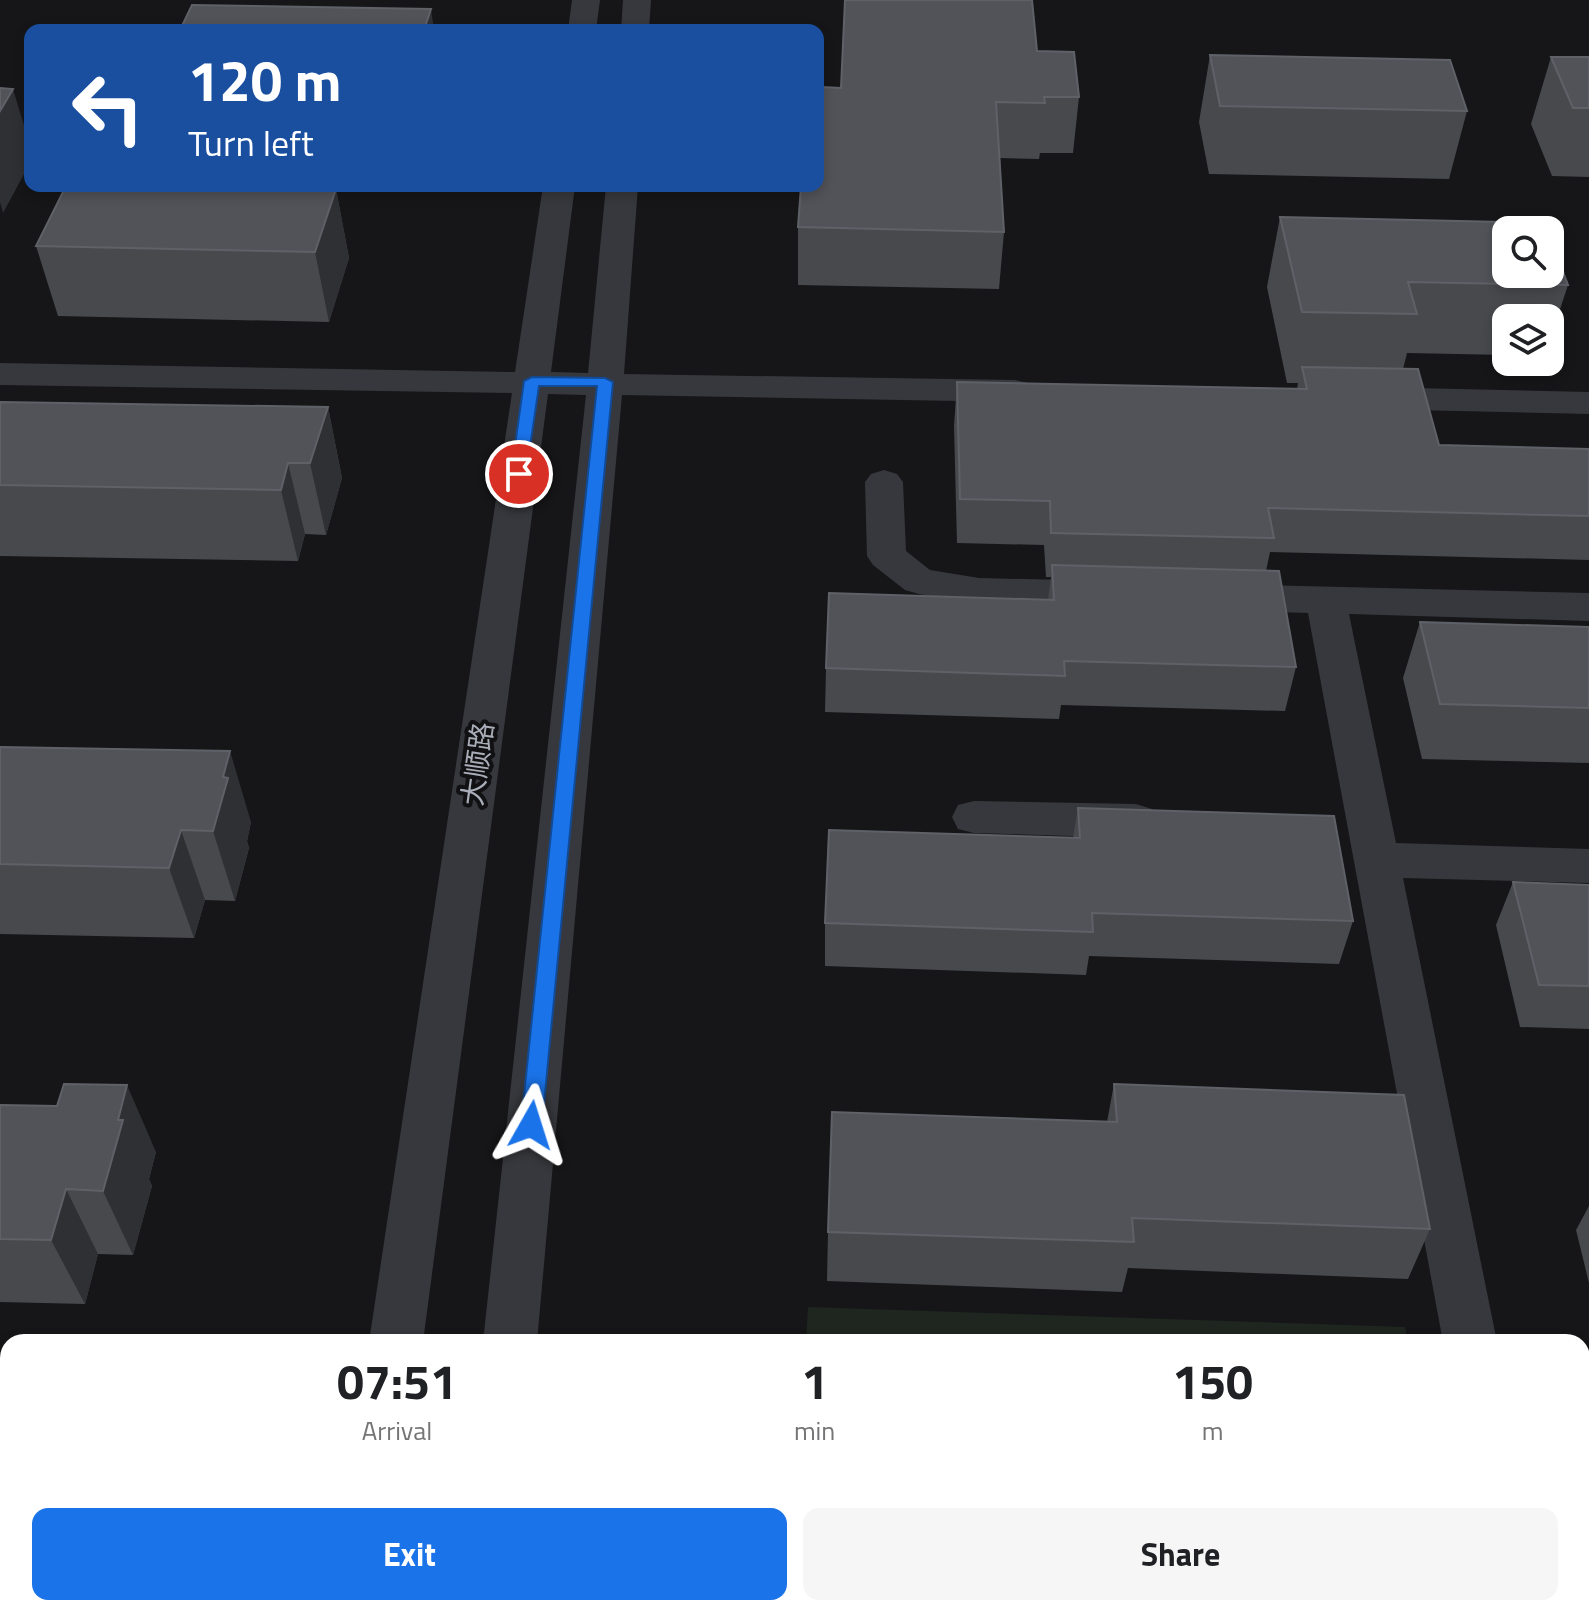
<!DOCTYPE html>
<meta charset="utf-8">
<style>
:root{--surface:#fff;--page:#f6f6f6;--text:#202124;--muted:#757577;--accent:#1a73e8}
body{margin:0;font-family:"Titillium Web","Noto Sans SC",sans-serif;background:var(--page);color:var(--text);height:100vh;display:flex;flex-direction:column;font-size:30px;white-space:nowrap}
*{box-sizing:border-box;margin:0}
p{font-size:26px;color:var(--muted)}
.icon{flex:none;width:44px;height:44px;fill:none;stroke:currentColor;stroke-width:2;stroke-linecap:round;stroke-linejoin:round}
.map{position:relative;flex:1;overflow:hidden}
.side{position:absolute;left:0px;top:1334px;width:1590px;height:282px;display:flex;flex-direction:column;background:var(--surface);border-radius:24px 24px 0 0;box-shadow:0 4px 12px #0003}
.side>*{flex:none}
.top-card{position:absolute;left:24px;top:24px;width:800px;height:168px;border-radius:16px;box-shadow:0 4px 12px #0003;background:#1a4fa0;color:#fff;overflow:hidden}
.fabs{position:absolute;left:1492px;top:216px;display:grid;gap:16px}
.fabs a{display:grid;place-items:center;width:72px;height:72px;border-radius:16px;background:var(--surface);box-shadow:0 4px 12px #0003;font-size:40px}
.pin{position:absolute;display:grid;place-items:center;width:68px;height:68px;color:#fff;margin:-34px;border:4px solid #fff;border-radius:50%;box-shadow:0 2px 8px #0007}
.me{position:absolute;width:88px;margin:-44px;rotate:6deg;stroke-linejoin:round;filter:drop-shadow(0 0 6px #0008)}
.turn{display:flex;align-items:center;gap:28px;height:168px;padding:0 32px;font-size:36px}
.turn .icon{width:104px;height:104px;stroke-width:2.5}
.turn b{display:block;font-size:56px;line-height:68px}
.eta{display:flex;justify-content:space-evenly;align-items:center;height:136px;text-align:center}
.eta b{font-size:48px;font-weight:700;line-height:56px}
.button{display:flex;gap:16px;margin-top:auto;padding:16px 32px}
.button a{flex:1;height:92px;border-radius:16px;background:var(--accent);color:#fff;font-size:32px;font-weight:700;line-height:92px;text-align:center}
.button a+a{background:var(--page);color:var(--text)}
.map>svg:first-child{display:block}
</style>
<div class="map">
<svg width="1589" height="1615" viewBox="0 0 1589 1615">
<rect width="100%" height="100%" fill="#161618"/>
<!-- green -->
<path fill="#1e261f" d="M808 1307 1405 1327 1408 1342H806Z"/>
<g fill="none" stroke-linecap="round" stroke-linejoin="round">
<!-- minor -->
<path fill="#37383d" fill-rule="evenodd" d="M572 0H600L596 30H568Z
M623 0H651L649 30H621Z
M543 186H575L551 372 588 373 606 186H638L624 374 1015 380 1028 383 1033 391 1028 399 1015 402 622 395 537 1342H483L586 395 548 394 423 1342H369L512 393 0 385V363L515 372Z
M1367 387 1589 392V414L1367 409 1354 406 1349 398 1354 390Z
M884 470 897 474 903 482 906 551 930 570 979 578 1107 581 1121 585 1127 594 1121 603 1107 607 979 604 919 594 905 590 873 565 867 556 865 482 871 474Z
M1224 584 1589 593V621L1349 614 1396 843 1589 849V883L1403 878 1497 1342H1443L1308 613 1224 610 1210 607 1204 597 1210 587Z
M974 801 1136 804 1152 809 1158 821 1152 833 1136 838 974 833 958 829 952 817 958 805Z
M328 1608H388L387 1615H327Z
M453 1608H513L512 1615H452Z
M1491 1608H1551L1552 1615H1492Z"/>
</g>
<!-- wall -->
<path fill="#47494d" d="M1037 51 1079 97 1073 153H1040L1039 159 1000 158 1004 232 999 289 798 285V227L822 93Z
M1210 55 1467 111 1449 179 1209 174 1199 122Z
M1551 57H1589V177L1552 176 1531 124Z
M336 189 349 258 329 322 58 316 36 246Z
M1280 217 1568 285 1550 340V318H1506V355L1407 353 1403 369 1439 445 1589 449V560L1270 552 1266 571 1296 667 1285 711 1061 705 1059 719 825 712 826 668 1048 600 1051 577H1046L1044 545 957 543 954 426 957 382 1297 389 1298 383H1287L1267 287Z
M0 402 328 407 342 478 326 535 305 534 298 561 0 556Z
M1420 622 1589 627V763L1422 759 1403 678Z
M0 747 251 822 247 841 249 848 235 901 205 900 194 938 0 934Z
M1078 808 1353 921 1339 964 1089 956 1086 975 825 966V923L1073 838Z
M1513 882 1589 885V1029L1520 1027 1496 925Z
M1114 1084 1430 1229 1408 1279 1128 1268 1122 1292 827 1281 828 1232 1107 1122Z
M0 1105 156 1152 149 1179 152 1186 133 1255 98 1254 85 1304 0 1302Z
M1589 1206V1283L1576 1230Z"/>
<!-- shaded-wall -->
<path fill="#2f3033" d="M431 9 434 30H424Z
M13 89 30 145V163L3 213 0 202V111Z
M336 189 349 258 329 322 315 252Z
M328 407 342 478 326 535 310 463Z
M288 463 305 534 298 561 281 490Z
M230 751 251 822 247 841 249 848 235 901 213 831 223 777Z
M181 830 205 900 194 938 169 868Z
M127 1085 156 1152 149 1179 152 1186 133 1255 103 1191 118 1120Z
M66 1189 98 1254 85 1304 51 1240Z"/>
<!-- building -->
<path fill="#525359" stroke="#5f6168" stroke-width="2" d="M845 0H1032L1037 51 1074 52 1079 97H1044L1045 103 996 102 1004 232 798 227 801 186H818V93H822V87L841 88Z
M192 5 431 9 424 30H180Z
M1210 55 1450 60 1467 111 1220 106Z
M1551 57H1589V108H1573Z
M0 88 13 89 0 111Z
M66 186H214L336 189 315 252 36 246Z
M1280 217 1544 223 1547 230H1506V274H1550V238L1568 285 1408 282 1417 314 1302 312Z
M1302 367 1418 369 1439 445 1589 449V516L1268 508 1274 538 1051 533 1050 501 960 499 957 382 1307 389Z
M0 402 328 407 310 463H288L281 490 0 485Z
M1052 565 1279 571 1296 667 1064 661 1065 676 826 668 829 593 1054 600Z
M1420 622 1589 627V708L1440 704Z
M0 747 230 751 223 777 228 778 213 831 181 830 169 868 0 864Z
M1078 808 1334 816 1353 921 1092 913 1093 932 825 923 829 830 1080 838Z
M1513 882 1589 885V986L1539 985Z
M64 1084 127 1085 118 1120H123L103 1191 66 1189 51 1240 0 1239V1105L57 1106Z
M1114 1084 1404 1095 1430 1229 1132 1218 1134 1242 828 1232 832 1112 1117 1122Z
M837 1608H1380L1508 1612 1509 1615H837Z"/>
<!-- route -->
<path fill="#1a73e8" stroke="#114b97" stroke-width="2" d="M532 377 605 378 613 382 542 1125 539 1131 531 1134 524 1131 521 1125 597 386H539L526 474 519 479 511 474 524 381Z"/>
<g text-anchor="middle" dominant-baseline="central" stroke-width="8" stroke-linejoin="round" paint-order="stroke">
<!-- street labels -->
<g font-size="28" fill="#a8adb8" stroke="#111113">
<text transform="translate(477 764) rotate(-82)">大顺路</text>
</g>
</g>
</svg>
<div class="fabs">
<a><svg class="icon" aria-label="search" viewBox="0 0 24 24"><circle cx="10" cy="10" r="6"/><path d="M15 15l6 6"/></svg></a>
<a><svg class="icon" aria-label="layers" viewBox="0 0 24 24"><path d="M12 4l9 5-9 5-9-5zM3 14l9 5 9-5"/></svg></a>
</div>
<div class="pin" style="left:519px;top:474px;background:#d93025"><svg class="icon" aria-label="arrive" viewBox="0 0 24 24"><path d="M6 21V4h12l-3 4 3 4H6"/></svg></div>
<svg class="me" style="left:531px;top:1125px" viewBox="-20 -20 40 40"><path d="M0-17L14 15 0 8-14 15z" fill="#1a73e8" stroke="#fff" stroke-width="4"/></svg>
<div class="top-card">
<div class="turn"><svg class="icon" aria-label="left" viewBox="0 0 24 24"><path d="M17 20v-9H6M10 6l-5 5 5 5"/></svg><div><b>120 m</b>Turn left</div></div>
</div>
<section class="side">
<div class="eta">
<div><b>07:51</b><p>Arrival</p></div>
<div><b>1</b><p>min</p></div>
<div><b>150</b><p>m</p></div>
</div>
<div class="button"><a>Exit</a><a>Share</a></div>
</section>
</div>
